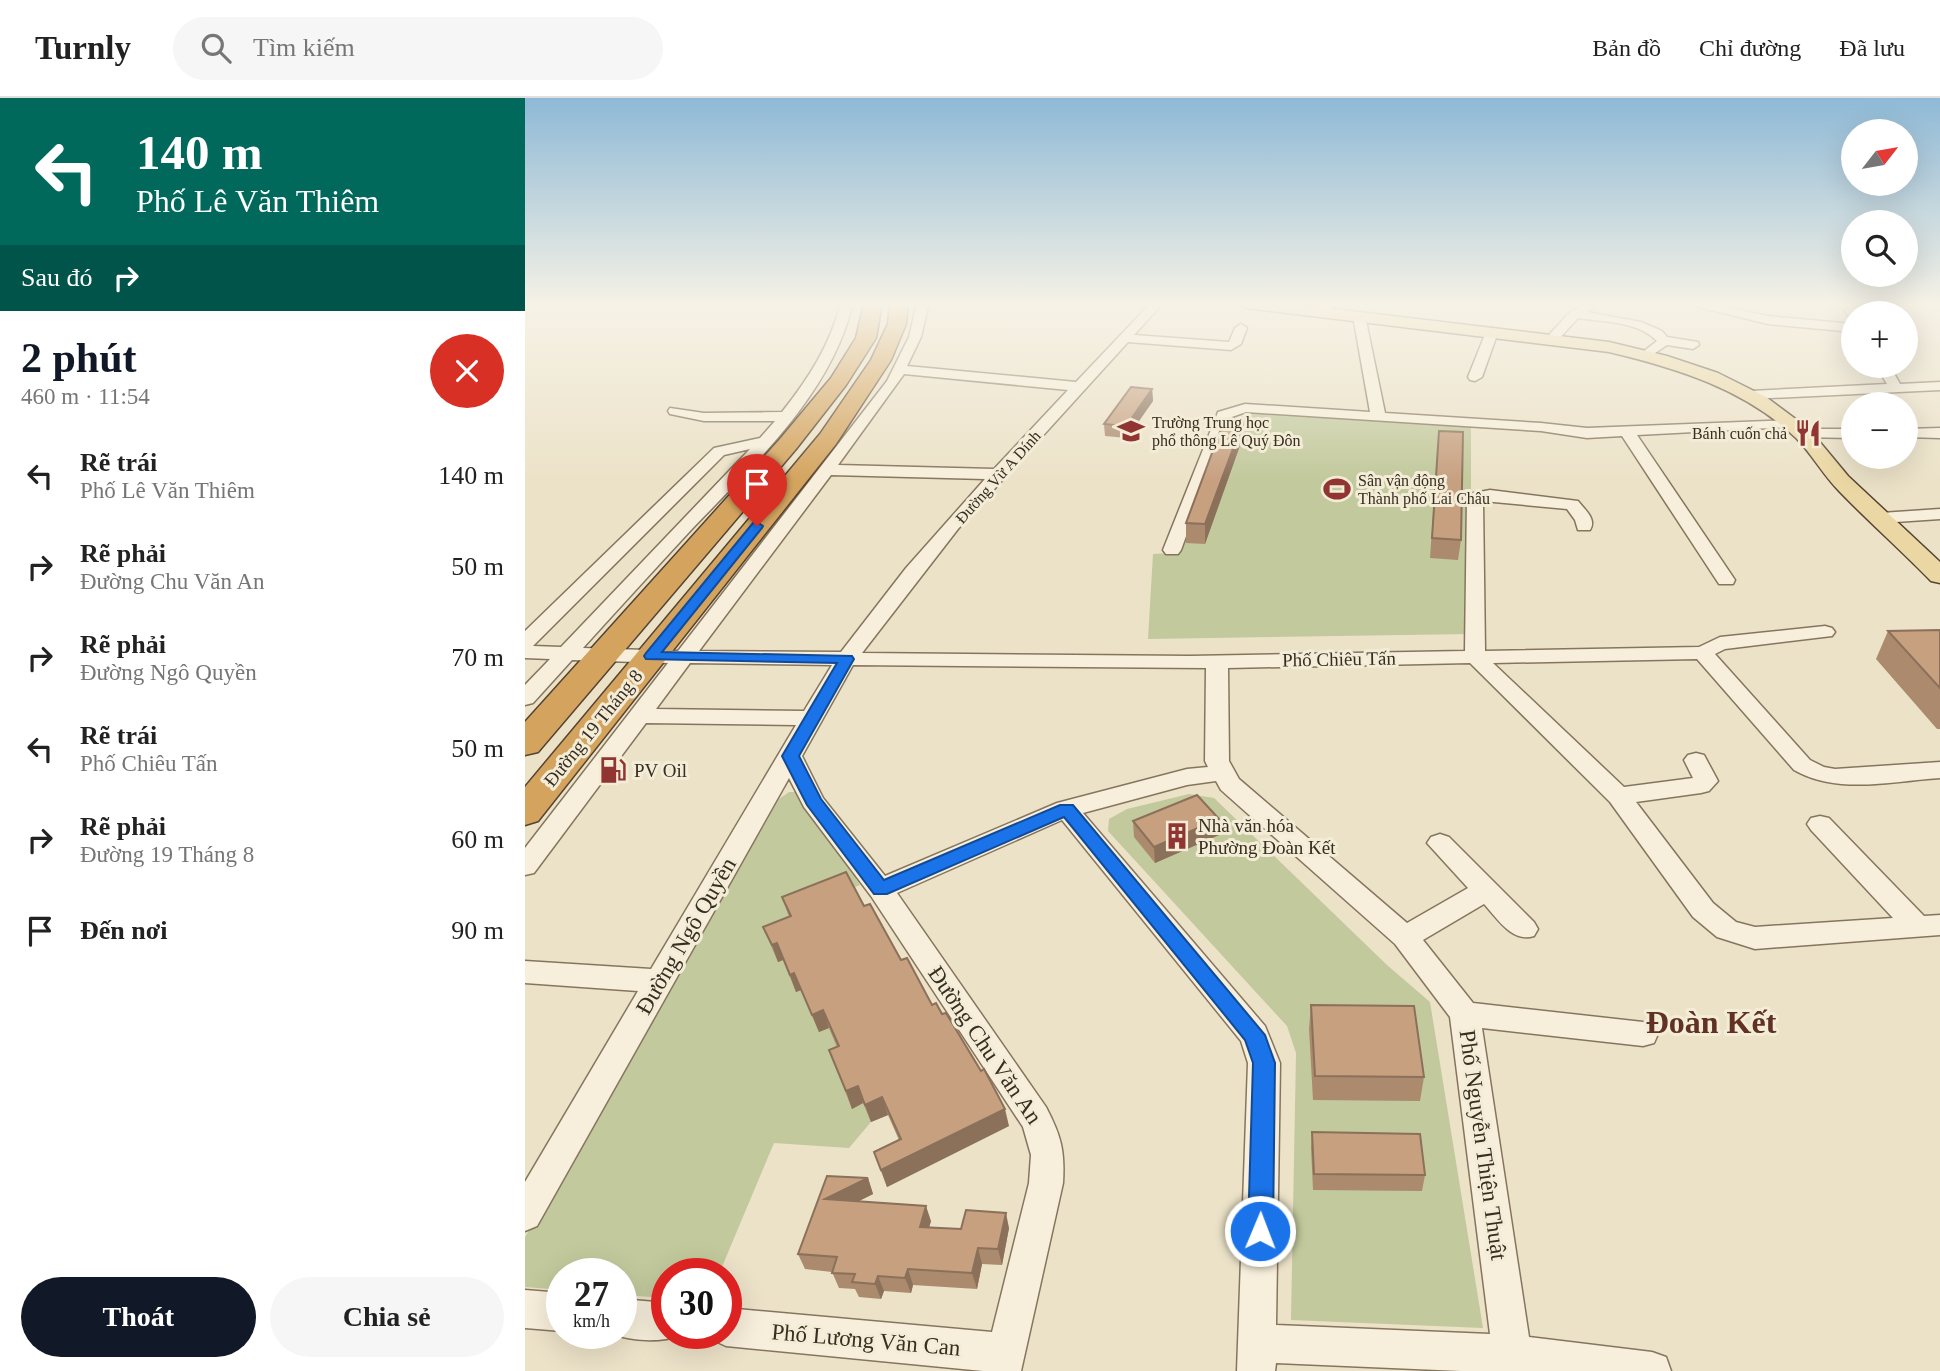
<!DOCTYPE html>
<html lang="vi">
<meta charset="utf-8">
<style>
:root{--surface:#fff;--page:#f6f6f6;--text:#222;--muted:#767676;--line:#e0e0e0;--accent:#111827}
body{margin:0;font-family:"Times New Roman",serif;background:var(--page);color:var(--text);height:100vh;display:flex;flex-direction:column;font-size:26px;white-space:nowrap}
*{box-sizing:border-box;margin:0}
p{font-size:23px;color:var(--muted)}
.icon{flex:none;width:38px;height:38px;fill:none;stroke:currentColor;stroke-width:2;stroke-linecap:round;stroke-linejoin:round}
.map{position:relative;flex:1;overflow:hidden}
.panel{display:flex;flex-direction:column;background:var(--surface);width:525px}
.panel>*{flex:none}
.top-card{background:#00695c;color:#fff;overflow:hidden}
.needle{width:46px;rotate:59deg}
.controls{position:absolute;left:1316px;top:21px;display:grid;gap:14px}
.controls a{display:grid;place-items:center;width:77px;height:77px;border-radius:50%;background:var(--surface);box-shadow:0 7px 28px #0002;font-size:35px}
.speed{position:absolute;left:21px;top:1160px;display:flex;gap:14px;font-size:35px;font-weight:700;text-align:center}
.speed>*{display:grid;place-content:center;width:91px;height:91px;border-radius:50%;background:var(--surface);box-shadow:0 7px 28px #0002;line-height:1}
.speed small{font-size:18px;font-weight:400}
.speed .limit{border:10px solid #d22;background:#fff;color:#111}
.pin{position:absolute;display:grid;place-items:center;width:60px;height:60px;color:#fff;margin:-72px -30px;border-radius:50% 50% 50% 0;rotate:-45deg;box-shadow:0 0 7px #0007}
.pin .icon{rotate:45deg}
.me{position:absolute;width:77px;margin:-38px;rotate:1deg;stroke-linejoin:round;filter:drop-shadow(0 0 5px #0008)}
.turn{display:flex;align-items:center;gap:24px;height:147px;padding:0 21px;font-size:32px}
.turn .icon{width:91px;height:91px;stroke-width:2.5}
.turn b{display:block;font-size:49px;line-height:60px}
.then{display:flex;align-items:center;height:66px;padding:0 21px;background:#0003;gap:14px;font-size:26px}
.round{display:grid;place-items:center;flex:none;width:74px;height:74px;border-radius:37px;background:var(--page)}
.overview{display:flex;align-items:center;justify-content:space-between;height:119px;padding:0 21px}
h1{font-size:42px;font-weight:700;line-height:52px;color:var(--accent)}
.action{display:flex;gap:14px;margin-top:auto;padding:14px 21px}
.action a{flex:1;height:80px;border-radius:42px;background:var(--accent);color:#fff;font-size:28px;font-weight:700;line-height:80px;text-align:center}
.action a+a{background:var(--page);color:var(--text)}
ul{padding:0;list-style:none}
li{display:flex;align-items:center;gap:21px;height:91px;padding:0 21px}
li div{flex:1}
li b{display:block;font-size:26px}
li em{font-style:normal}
header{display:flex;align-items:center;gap:42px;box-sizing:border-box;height:98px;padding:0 35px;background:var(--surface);border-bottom:2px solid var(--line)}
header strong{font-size:33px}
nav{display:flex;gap:38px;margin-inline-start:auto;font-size:24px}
.search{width:490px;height:63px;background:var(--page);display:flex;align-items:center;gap:18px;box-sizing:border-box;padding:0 24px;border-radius:38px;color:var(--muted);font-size:26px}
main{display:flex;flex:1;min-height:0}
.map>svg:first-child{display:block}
</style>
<header>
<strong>Turnly</strong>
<div class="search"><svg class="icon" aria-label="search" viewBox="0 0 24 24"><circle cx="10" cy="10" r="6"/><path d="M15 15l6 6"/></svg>Tìm kiếm</div>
<nav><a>Bản đồ</a><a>Chỉ đường</a><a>Đã lưu</a></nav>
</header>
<main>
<section class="panel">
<div class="top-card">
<div class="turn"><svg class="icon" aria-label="left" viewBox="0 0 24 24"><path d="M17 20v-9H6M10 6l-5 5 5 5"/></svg><div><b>140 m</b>Phố Lê Văn Thiêm</div></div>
<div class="then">Sau đó<svg class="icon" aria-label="right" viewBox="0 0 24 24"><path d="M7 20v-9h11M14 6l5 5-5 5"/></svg></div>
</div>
<div class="overview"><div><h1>2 phút</h1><p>460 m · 11:54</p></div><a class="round" style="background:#d93025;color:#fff"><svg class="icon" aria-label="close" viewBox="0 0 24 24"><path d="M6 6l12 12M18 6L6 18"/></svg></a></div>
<ul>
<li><svg class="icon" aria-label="left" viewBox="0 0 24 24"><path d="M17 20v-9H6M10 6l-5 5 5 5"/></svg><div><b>Rẽ trái</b><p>Phố Lê Văn Thiêm</p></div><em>140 m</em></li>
<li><svg class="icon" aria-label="right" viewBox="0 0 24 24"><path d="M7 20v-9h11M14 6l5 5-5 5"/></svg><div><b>Rẽ phải</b><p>Đường Chu Văn An</p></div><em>50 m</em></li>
<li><svg class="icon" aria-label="right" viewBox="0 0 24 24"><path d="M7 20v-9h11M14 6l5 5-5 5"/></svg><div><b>Rẽ phải</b><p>Đường Ngô Quyền</p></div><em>70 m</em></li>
<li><svg class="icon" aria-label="left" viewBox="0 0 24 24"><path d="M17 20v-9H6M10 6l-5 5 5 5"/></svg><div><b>Rẽ trái</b><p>Phố Chiêu Tấn</p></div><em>50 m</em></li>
<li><svg class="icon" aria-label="right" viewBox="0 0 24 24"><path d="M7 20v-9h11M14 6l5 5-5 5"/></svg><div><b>Rẽ phải</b><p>Đường 19 Tháng 8</p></div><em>60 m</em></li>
<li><svg class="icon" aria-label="arrive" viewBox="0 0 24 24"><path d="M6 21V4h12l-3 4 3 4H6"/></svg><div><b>Đến nơi</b></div><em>90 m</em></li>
</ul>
<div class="action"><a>Thoát</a><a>Chia sẻ</a></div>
</section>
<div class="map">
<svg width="1415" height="1273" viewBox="0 0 1415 1273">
<rect width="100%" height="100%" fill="#ece2c8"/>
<!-- green -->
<path fill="#c2c99c" d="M732 313 946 327V536L623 541 628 456 650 455 707 322Z
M264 694H270L279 703 335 787 263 817 272 835 269 857 318 874 294 934 304 930 328 939 327 1010 338 1005 346 1024 324 1050 249 1045 194 1176H142V1200L96 1197V1176H37V1192L0 1189V1139L254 701Z
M664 696 689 700 862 867 905 904 958 1230 766 1222 771 955 762 928 583 733 584 721 602 711Z"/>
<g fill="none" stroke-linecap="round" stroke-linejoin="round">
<defs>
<path id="minor" d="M316 205H328C306 297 229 366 166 432 130 471 94 510 58 550L153 553 362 283 384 239 392 205H404L396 239 382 268 551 284 626 205H638L609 237 704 244 710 230 716 226 722 230 716 246 706 252 603 244 433 431 337 555 665 558 940 553 942 400 944 396 965 392 1053 403C1060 412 1072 421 1065 432H1053L1050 422 1042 411 958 403 960 553 1174 549 1195 539 1300 528 1307 530 1310 534 1307 538 1200 551 1190 556 1285 662 1299 669 1310 671 1415 664V680C1368 683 1312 697 1269 672L1172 561 968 565 1099 689 1168 680 1159 662 1163 657 1171 655 1179 657 1193 683 1184 693 1176 695 1111 704 1188 805 1211 824 1230 829 1368 820 1286 732 1282 726 1286 720 1295 718 1304 720 1399 818 1415 817V837L1230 851 1192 839 1168 819 1085 704 945 565 703 570 704 663 714 681 882 825 943 790 902 745 906 739 915 736 924 739 1009 824 1013 831 1009 838C987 845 973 821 959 806L898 842 948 905 1118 924 1129 927 1133 936 1129 945 1118 948 957 930 1004 1239 1127 1254 1141 1259 1146 1273H936L751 1265 750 1273H712L723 965 716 943 537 722 372 795 521 1009C536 1038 540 1052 538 1085L496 1273H458L201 1248 188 1242 185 1236H201V1210L467 1234 504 1085 506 1057 498 1029 346 798 279 709 264 680 12 1128 0 1133V1084L113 893 0 885V863L126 871 271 627 121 625 9 775 0 777V750L143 565 47 562 8 605 0 607V587L25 561 0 560V533L189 350 235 340 250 323H179L145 316 143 313 145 310 179 315 257 314C284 280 305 247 316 205ZM379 276 543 292 469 371 313 367ZM225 351 36 549 8 548 199 357ZM306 377 460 381 381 470 316 554 174 553ZM165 565 307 567 279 613 131 611ZM328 567 681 570 680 663 683 669 662 671 532 705 360 778 298 700 277 658ZM691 683 696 692 870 846 925 919 965 1236 751 1227 755 965 740 928 558 715 662 687Z
M800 205H812L802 217H794L792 214Z
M1062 205 1068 209 1062 214 1116 224 1137 233 1142 239 1173 244 1174 247 1168 251 1142 247 1121 261 1114 257 1132 243C1113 223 1078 224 1053 220L1031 244H1023V238L1044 215Z
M1157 205H1180L1243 218 1328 226V234L1243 226Z
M1315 205H1327L1334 215H1328V220L1324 219Z
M834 214 840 218 860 315 1016 325 1062 330 1270 322 1272 325 1265 329 1112 337 1210 482 1208 486H1194L1097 338 1062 340 1016 333 721 314 704 320 656 452 653 456H641L638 452 693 314 720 306 845 314 828 218Z
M967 230 973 234 957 279 950 283 945 282 943 279 961 234Z
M1351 268H1365L1375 286 1415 284V292L1226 301 1219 297 1226 293 1362 286Z
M1415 330V340L1381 339V331Z
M1279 331H1328V340L1274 339 1271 336 1274 333Z
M1415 411V421L1356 425 1347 420 1356 415Z
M0 1192 37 1195V1233L0 1230Z
M96 1201 142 1205V1236L155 1237C136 1245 107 1243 88 1236H96Z"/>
<path id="major" d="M713 205H759L1084 244 1142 258 1193 275 1241 299 1284 331 1323 378 1415 464V485L1406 483C1377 453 1344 424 1315 394 1298 377 1287 356 1271 340 1220 291 1151 270 1084 254L721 210Z"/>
<path id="highway" d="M339 205H357L351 240 321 287 271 351 13 654 0 657V624L255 341 306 280 331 240Z
M365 205H383L381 226 366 262 311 346 13 723 0 727V689L295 336 346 262 363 226Z"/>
</defs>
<!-- minor casing -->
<use href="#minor" stroke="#86755e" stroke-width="3"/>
<!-- major casing -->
<use href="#major" stroke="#554332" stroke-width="3"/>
<!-- highway casing -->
<use href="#highway" stroke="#554332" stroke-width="3"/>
<!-- minor -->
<use href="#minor" fill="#f7efdb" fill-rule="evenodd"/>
<!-- major -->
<use href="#major" fill="#ebd7a3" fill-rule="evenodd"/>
<!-- highway -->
<use href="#highway" fill="#d4a45f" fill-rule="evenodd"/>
</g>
<!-- wall -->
<path fill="#ab8a6e" d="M627 291 628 303 602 340 580 338 579 326Z
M719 321 718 339 680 446 661 445V425Z
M914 333 936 442 933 462 905 460Z
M1415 532V631H1412L1351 561 1363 533Z
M694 721V737L630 765 609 739 608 723Z
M257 799 339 808 407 907 484 1028 362 1089 349 1054 374 1042 363 1017 346 1024 338 1005 327 1011 304 952 312 949 304 930 294 934 276 892 271 894 258 862 253 864 238 829 264 819Z
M786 907 899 979 895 1003 788 1002 784 931Z
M787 1034 900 1077 897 1093 788 1092 786 1050Z
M343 1080 348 1096 334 1103 406 1123 404 1129 436 1131 484 1130 477 1167 457 1166 452 1191 388 1187 386 1195 359 1193 356 1201 334 1199 330 1191 314 1190 307 1174 280 1171 273 1156Z"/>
<!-- shaded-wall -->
<path fill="#8b705a" d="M627 291 628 303 602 340 601 328Z
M719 321 718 339 680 446V426Z
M694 721V737L630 765 629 749Z
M252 845 258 862 253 864 247 847Z
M269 875 276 892 271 894 265 877Z
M298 912 304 930 294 934 287 917Z
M333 988 338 1005 327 1011 321 993Z
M357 999 363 1017 346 1024 340 1007Z
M480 1011 484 1028 362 1089 356 1072Z
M343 1080 348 1096 306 1117 300 1101Z
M401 1108 406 1123 400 1144 395 1129Z
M481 1115 484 1130 477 1167 473 1151Z
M453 1150 457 1166 452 1191 447 1175Z
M383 1171 388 1187 386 1195 380 1180Z
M353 1178 359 1193 356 1201 350 1186Z"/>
<!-- building -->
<path fill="#c7a080" stroke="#8b705a" stroke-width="2" d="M606 289 627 291 601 328 579 326Z
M700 320 719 321 680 426 661 425Z
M914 333 938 334 936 442 907 440Z
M1415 532V590L1363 533Z
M672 697 694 721 629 749 608 723Z
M321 774 339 808 345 806 376 862 382 860 407 907 411 905 417 916 421 915 456 973 459 971 480 1011 356 1072 349 1054 376 1041 357 999 340 1007 333 988 321 993 304 952 314 948 298 912 287 917 269 875 265 877 252 845 247 847 238 829 266 818 257 799Z
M786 907 889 908 899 979 790 978Z
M787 1034 895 1036 900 1077 789 1076Z
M302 1078 343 1080 300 1101 401 1108 395 1129 436 1131 441 1112 481 1115 473 1151 453 1150 447 1175 383 1171 380 1180 353 1178 350 1186 327 1184 330 1176 307 1175 312 1159 273 1156Z"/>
<!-- sky -->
<linearGradient id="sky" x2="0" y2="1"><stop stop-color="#8eb9d6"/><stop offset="0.54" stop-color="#f6f2e6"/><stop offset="1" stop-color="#f6f2e6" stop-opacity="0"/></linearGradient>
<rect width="1415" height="383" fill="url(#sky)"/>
<!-- route -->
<path fill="#1a73e8" stroke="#114b97" stroke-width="2" d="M232 424 238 428 237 430 137 554 327 558 329 561 274 658 296 701 359 782 535 707H548L740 937 750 965 748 1133 744 1141 735 1144 727 1141 723 1133 728 965 720 942 539 719 362 796H349L282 707 257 658 312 565 121 561 119 558 121 555 228 425Z"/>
<!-- icons -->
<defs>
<symbol id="school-bare" viewBox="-9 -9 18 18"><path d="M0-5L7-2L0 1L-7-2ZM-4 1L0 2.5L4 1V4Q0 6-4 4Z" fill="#913532" stroke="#f3ecd7" stroke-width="2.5" paint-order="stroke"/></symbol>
<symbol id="restaurant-bare" viewBox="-9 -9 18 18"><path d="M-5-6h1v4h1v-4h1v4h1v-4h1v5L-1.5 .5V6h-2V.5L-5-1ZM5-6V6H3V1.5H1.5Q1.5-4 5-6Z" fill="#913532" stroke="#f3ecd7" stroke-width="2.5" paint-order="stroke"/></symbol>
<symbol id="stadium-bare" viewBox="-9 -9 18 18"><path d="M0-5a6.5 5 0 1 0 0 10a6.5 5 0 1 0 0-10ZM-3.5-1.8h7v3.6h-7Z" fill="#913532" stroke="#f3ecd7" stroke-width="2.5" paint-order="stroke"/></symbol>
<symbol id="fuel-bare" viewBox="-9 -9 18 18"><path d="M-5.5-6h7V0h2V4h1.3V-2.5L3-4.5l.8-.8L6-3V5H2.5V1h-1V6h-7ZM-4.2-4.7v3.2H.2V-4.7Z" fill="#913532" stroke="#f3ecd7" stroke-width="2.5" paint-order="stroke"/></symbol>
<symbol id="building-bare" viewBox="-9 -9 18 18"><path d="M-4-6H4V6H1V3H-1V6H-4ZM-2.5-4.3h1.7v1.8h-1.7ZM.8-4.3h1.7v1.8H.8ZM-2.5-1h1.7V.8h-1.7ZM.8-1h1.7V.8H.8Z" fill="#913532" stroke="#f3ecd7" stroke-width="2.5" paint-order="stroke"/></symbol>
</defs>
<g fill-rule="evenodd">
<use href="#school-bare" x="587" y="314" width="38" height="38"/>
<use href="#restaurant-bare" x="1264" y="316" width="38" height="38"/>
<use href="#stadium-bare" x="793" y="372" width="38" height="38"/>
<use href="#fuel-bare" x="69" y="653" width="38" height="38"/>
<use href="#building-bare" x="633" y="719" width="38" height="38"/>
</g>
<g text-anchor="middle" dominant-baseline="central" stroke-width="6" stroke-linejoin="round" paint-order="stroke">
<!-- far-poi labels -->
<g font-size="16" fill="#382d21" stroke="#f3ecd7" text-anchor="start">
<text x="627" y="324">Trường Trung học<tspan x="627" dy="18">phổ thông Lê Quý Đôn</tspan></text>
<text x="1262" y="335" text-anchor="end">Bánh cuốn chả</text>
<text x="833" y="382">Sân vận động<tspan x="833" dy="18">Thành phố Lai Châu</tspan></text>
</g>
<!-- far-street labels -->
<g font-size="16" fill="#382d21" stroke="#f3ecd7">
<text transform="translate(473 379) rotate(-48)">Đường Vừ A Dính</text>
</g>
<!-- street labels -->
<g font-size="19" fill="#382d21" stroke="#f3ecd7">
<text transform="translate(814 561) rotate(-1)">Phố Chiêu Tấn</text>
<text transform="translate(68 630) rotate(-51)">Đường 19 Tháng 8</text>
</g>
<!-- poi labels -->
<g font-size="19" fill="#382d21" stroke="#f3ecd7" text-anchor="start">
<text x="109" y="672">PV Oil</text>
<text x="673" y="727">Nhà văn hóa<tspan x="673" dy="22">Phường Đoàn Kết</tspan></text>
</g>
<!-- near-street labels -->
<g font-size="23" fill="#382d21" stroke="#f3ecd7">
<text transform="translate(161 838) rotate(-60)">Đường Ngô Quyền</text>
<text transform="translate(460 947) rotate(56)">Đường Chu Văn An</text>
<text transform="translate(958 1047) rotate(82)">Phố Nguyễn Thiện Thuật</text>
<text transform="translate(341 1242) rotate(5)">Phố Lương Văn Can</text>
</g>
<!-- near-district labels -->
<g font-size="32" font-weight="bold" fill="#613223" stroke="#f3ecd7">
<text x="1186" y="924">Đoàn Kết</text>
</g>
</g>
</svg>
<div class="controls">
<a><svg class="needle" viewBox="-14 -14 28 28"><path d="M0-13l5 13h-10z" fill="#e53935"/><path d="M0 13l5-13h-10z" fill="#767676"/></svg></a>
<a><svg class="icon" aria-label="search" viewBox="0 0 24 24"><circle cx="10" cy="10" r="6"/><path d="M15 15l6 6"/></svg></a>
<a>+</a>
<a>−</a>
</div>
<div class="speed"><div>27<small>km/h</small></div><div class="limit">30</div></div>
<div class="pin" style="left:232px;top:428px;background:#d93025"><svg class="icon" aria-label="arrive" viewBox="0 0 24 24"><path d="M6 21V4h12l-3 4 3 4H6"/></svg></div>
<svg class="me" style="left:735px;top:1133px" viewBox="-20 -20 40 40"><circle r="17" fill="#1a73e8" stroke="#fff" stroke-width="3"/><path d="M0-11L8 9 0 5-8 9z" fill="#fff"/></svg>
</div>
</main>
